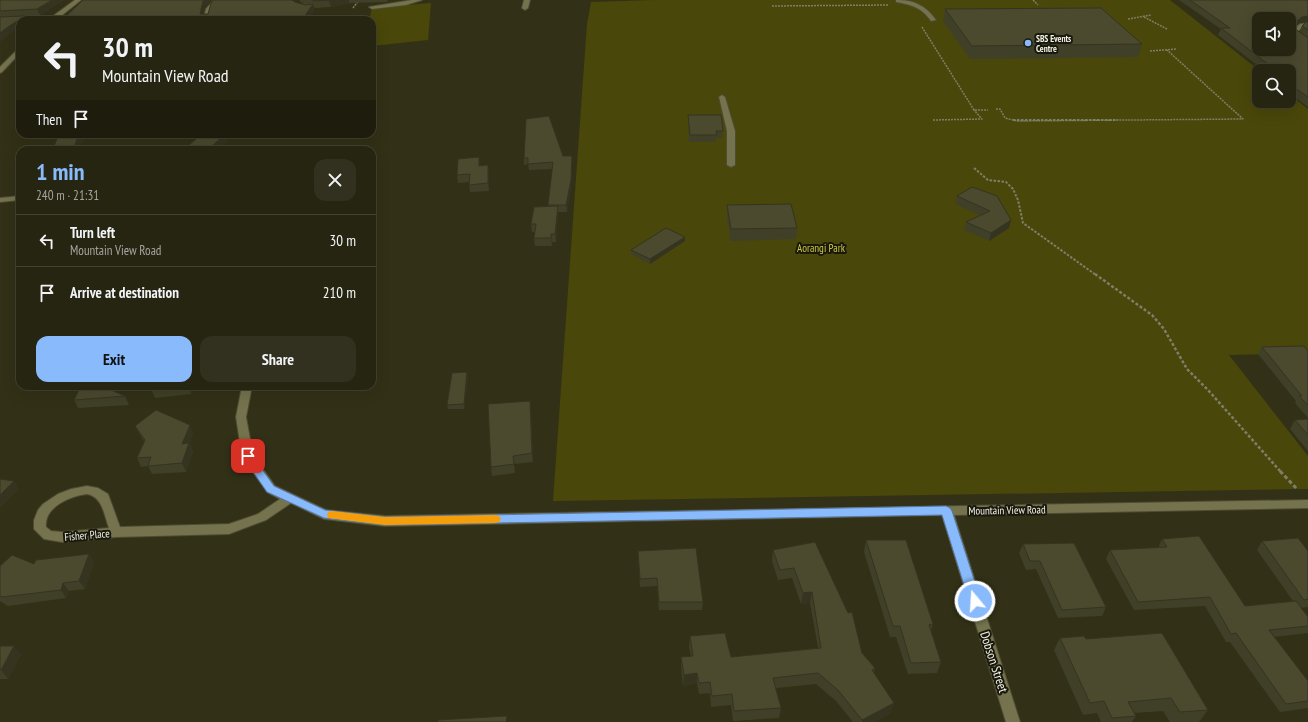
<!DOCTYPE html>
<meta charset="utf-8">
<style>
:root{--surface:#262511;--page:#32311f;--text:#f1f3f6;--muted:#a4a59f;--line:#424231;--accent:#89bafc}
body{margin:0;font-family:"PT Sans Narrow",sans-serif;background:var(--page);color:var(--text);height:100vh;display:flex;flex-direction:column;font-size:15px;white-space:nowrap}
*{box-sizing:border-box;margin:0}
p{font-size:13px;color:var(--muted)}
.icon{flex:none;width:22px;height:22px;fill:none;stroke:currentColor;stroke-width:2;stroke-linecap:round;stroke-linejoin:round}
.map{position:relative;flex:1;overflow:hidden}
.drawer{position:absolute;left:16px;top:146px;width:360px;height:244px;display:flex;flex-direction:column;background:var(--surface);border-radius:12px;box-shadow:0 4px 16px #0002,0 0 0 1px var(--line)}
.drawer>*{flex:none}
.top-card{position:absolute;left:16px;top:16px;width:360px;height:122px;border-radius:12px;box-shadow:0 4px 16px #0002,0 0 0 1px var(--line);background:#262511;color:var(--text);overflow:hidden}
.buttons{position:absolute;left:1252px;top:12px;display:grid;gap:8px}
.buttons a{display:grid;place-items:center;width:44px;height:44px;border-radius:8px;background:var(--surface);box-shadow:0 4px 16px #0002,0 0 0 1px var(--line);font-size:20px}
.pin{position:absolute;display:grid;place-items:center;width:34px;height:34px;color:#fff;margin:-17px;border-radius:8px;box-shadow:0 2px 6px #0006}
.me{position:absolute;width:44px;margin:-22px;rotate:342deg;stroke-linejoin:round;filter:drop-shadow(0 0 3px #0008)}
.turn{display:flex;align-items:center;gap:14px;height:84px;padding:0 20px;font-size:18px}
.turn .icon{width:52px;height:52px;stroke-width:2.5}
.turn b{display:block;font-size:28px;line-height:34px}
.then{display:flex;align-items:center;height:38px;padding:0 20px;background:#0003;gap:8px;font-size:15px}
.round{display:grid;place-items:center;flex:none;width:42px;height:42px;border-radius:12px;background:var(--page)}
.head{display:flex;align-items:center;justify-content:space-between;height:68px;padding:0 20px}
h1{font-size:24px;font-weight:700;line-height:30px;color:var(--accent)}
.action{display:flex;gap:8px;margin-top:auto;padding:8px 20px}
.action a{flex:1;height:46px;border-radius:12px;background:var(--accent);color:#111;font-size:16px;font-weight:700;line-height:46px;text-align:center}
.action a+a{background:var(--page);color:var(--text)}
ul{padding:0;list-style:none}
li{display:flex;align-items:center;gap:12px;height:52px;padding:0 20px;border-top:1px solid var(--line)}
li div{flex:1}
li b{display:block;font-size:15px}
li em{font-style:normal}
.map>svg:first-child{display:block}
</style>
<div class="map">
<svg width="1308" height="722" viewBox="0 0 1308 722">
<rect width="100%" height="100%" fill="#323117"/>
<!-- green -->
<path fill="#4a470a" d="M654 0H1170L1260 71 1259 101H1289V94L1308 109V353L1229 355 1308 456V489L553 501 587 24 591 2Z
M431 3 428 40 372 46V20H369L372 8Z"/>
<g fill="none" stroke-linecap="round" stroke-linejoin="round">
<defs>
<path id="minor" d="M75 0H81L56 20 0 22V18L53 16Z
M214 0H220L212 9 209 20H203L206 9Z
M412 0H422L406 5 372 9 369 7Z
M524 0H530L528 8 525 10 522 8Z
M896 0C914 0 925 5 936 20L931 21C921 7 912 5 896 2Z
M1308 23V27H1303L1297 32 1308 40V45L1290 32 1300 24Z
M20 47V53L2 72 0 73V67Z
M722 95 725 97 735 131V165L731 167 727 165V131L719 97Z
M20 196V200L0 202V198Z
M242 386H252L246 417 253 455 275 486 326 510 385 516 1308 500V508L954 515 1020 722H1006L942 515 385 526 324 519 291 503 266 520 229 534 116 537 62 542 44 539 34 529V520L38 510 43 504 58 494 71 489 87 486 98 488 108 494 120 527 229 524 258 514 280 499 267 492 242 456 236 417ZM87 494C103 497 104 515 109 528L62 532 51 531 46 527C44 507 70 496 87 494Z"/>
</defs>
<!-- minor casing -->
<use href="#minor" stroke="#4d4c34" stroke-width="2"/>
<!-- path-far3 -->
<path stroke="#7f7e68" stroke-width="1.5" stroke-dasharray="2 1" stroke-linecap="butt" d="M1033 0 1038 5
M772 6 888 5
M353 8 359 0
M1144 17 1167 29
M1128 19 1151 15
M922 27 974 110H988
M1150 51 1177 49
M996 109H1000L1005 118 1017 121 1243 119 1167 50
M933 120 982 119 974 110"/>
<!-- path-far2 -->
<path stroke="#7f7e68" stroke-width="2" stroke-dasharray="2.5 1.5" stroke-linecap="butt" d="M1013 120H1118
M974 168 988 180 1006 182 1013 189 1018 200 1023 223 1096 275"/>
<!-- path-far1 -->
<path stroke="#7f7e68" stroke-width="2.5" stroke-dasharray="3 2" stroke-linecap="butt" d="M1095 274 1152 315 1164 329 1187 369 1208 390 1281 472"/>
<!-- path -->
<path stroke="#7f7e68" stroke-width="3" stroke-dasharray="4 2.5" stroke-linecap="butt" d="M1280 471 1297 489"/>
<!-- minor -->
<use href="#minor" fill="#74734d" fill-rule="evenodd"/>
</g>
<!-- wall -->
<path fill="#404028" d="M0 0H64L40 15 0 17Z
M299 0H388L387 2 349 3 331 7 316 8 313 7 314 11 309 20H62L205 8 203 14H208L295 2 304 5Z
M1179 0H1308L1299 23 1294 28 1299 32 1302 26 1308 22V107L1289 93V71H1265L1218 35 1221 29Z
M945 9 1142 44 1138 57 970 59 943 21Z
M688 115 723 131 722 138H716V142H689Z
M563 156 572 162 571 186 567 212H558L556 242H552V246H535L534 238 535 232H532L531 224 548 206 553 169 529 170 528 164 524 165V158Z
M480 165H488L489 172V191L470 192 469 182 458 183 457 175Z
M957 196H997L1009 228 989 241 964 230 966 222 980 215 955 204Z
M727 205 797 228 796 239 731 241 727 217Z
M685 237V241L650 264 631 254V250Z
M1262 347 1308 351V418L1295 403 1296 401 1258 354Z
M468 376 464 409H448L447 405Z
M152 386H193L191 394 155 398 151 389Z
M113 392 125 396 129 405 78 408 74 400Z
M531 409 533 462 514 464 515 473 492 476 491 467Z
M1308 419V451L1290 429 1295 420Z
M135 426 193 433 190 443 193 452 186 472 152 474 148 466 141 467 137 458 144 441 140 435Z
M1162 539 1245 606 1293 601 1257 550 1262 541 1308 551V607L1301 608 1308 617V633L1274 637 1308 681V708L1280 712 1230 642H1226L1205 606 1134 610 1106 559 1110 550 1158 548Z
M866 540 933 624 931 631 941 662 937 673 908 674 896 637H890L864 552Z
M815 542 862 653 875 668 874 673 891 713 875 722H853L836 701 816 684 776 688 781 708 779 718 733 721 731 705 711 707 710 693 699 694 697 683 683 686 681 668V657L691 656 689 647 690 636 731 657 818 648 810 603 801 604 792 578 778 580 772 561 773 550Z
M1023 544 1106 607 1102 616 1058 618 1036 569 1026 570 1019 553Z
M638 551 703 602 702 610H659L657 586 640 587Z
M89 554 94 563 85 589 69 591 66 598 8 606 0 601V566L34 564Z
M1060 638 1086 639 1208 710 1199 722H1170L1163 711 1134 713 1136 716 1132 722H1101L1097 713 1083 715 1054 650Z
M0 646 21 654 8 679H0Z"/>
<!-- shaded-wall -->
<path fill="#343421" d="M52 0H64L40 15 37 9Z
M204 0H212L205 8 202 20 200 14 203 1Z
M331 0H349V3L331 7 329 1Z
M313 4 314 11 309 20H302Z
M25 16 27 20H20V27L11 33 0 42V33L8 27Z
M1308 16V22L1299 23 1289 32 1291 26 1302 17Z
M79 134H90L88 139 84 140 79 150H73Z
M226 134 228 141 218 150H207Z
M572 156V162L571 186 567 212 566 205Z
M488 165 489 172V191L488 183Z
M558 206V214L556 242 555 234Z
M1011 220 1009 228 989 241 991 233Z
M551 234 552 242V246L551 238Z
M685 237V241L650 264V259Z
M467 372 468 376 464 409V404Z
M108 386H116L111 397 106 388Z
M187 386H193L191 394Z
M530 401 531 409 533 462 532 453Z
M190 425 193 433 190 443 193 452 186 472 182 463V444Z
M14 481 19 489 0 508V495Z
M89 554 94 563 85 589 79 581Z
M63 583 69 591 66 598 61 590Z
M812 592 810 603 801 604 803 593Z
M14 646 21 654 8 679 1 670Z
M697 673V683L683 686 684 675Z
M894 703 891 713 875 722H862V720Z"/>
<!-- building -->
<path fill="#4b4a2f" stroke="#343421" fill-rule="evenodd" d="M0 0H52L37 9 0 11Z
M83 0H204L203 1 200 14H208L211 3 214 0H292L295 2 305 5 313 4 302 20H62Z
M312 0H331L315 1Z
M1190 0H1308V16L1302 17 1291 26 1308 38V97L1289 84V71H1277L1221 28H1230ZM1259 19H1289V49H1259Z
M1101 8 1142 44 972 46 945 9Z
M25 16 8 27 0 33V17Z
M1306 22H1308V30L1302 26Z
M688 115H721L723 131H716L717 135H690Z
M549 116 563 156H572L571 180 566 205H548L553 162 528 164V158H524L526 119Z
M59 134H79L73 150H54L57 145 54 146Z
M202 134H226L207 150H183Z
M479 157V166L488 165V183L469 185 470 174 457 175 458 159Z
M972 187 997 196 1011 220 991 233 966 222 990 211 957 196Z
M791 204 797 228 731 229 727 205Z
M558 206 555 234H551V238H534L536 224H531L534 207Z
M666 228 685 237 650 259 631 250Z
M1304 346 1308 351V405L1299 396H1302L1262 347Z
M467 372 464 404 447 405 452 373Z
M81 386H108L106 388 125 396 74 400Z
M152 386H184L151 389Z
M530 401 532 453 513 456 514 464 491 467 488 404Z
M156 410 190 425 182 444 189 443 182 463 148 466 151 457 137 458 145 440 135 426Z
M1308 419V435L1295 420Z
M0 479 14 481 0 495Z
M1199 536 1245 606 1296 601 1308 617V626L1269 630 1308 681V701L1286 704 1236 633 1231 634 1210 597 1138 602 1110 550 1167 547 1162 539Z
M1298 538 1308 551V599L1304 600 1262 541Z
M866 540H906L933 624 929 625 941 662 911 663 900 626H893Z
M815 542 848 613 852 612 862 653 875 668 872 670 894 703 862 720 838 690 818 673 773 678 781 708 734 711 732 694 712 696 710 682 699 683 697 673 684 675 681 657 693 656 690 636 725 633 731 657 821 648 812 592 803 593 794 568 780 570 773 550Z
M1074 543 1106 607 1062 610 1040 561H1030L1023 544Z
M696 548 703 602H659L657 578 640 579 638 551Z
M89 554 79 581 63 583 61 590 2 597 0 596V566L12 555 34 564 36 560Z
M1162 633 1208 710 1180 712 1171 698 1128 702 1136 716 1112 718 1104 701 1090 703 1060 638 1084 636 1086 639Z
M0 646H14L1 670H0Z
M507 716 506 722H438V720Z"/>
<!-- route -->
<path fill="#89bafc" stroke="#5979a4" d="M248 453 251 454 274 486 325 510 385 517 946 506 950 508 952 511 981 601 979 605 975 606 971 605 969 601 942 515 385 525 324 518 267 492 242 456 244 454Z"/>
<!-- slow -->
<path fill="#f59e0b" d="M332 511 385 517 495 515 499 516 501 519 499 522 495 523 385 525 328 518 327 515 328 512Z"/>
<!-- markers -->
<circle fill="#89bafc" stroke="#19180d" stroke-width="1.5" cx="1028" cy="43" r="4"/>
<g text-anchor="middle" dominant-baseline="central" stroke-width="4" stroke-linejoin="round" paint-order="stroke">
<!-- far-poi labels -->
<g font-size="9" font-weight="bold" fill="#f3f2e3" stroke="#19180d" text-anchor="start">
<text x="1036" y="38">SBS Events<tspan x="1036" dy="10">Centre</tspan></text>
</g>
<!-- park labels -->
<g font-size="11" fill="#d0c73e" stroke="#19180d">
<text x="821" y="248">Aorangi Park</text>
</g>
<!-- street labels -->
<g font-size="11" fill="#f3f2e3" stroke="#19180d">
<text transform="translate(1007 510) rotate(-1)">Mountain View Road</text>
<text transform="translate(87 535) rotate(-5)">Fisher Place</text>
</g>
<!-- near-street labels -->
<g font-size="13" fill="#f3f2e3" stroke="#19180d">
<text transform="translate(994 662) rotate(72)">Dobson Street</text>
</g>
</g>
</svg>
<div class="buttons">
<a><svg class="icon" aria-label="sound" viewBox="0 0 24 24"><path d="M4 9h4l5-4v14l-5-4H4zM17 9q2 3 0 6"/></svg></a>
<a><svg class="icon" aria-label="search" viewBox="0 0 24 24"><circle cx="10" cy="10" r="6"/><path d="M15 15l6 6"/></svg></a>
</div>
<div class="pin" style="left:248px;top:456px;background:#d93025"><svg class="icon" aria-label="arrive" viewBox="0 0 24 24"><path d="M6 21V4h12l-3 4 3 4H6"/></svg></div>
<svg class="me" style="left:975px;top:601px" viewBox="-20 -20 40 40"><circle r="17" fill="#89bafc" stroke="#fff" stroke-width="3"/><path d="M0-11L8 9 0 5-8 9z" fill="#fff"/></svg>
<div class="top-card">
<div class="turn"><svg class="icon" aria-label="left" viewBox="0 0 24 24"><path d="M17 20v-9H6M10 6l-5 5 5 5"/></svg><div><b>30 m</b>Mountain View Road</div></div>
<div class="then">Then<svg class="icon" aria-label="arrive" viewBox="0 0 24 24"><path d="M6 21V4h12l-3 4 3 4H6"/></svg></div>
</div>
<section class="drawer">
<div class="head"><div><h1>1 min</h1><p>240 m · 21:31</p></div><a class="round"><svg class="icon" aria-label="close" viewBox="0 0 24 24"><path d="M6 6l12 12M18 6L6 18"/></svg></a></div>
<ul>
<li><svg class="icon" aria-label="left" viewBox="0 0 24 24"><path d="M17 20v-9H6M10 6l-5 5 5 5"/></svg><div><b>Turn left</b><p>Mountain View Road</p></div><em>30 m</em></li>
<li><svg class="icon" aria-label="arrive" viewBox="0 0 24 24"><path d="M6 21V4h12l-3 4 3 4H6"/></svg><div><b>Arrive at destination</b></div><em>210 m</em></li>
</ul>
<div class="action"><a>Exit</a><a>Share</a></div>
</section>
</div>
